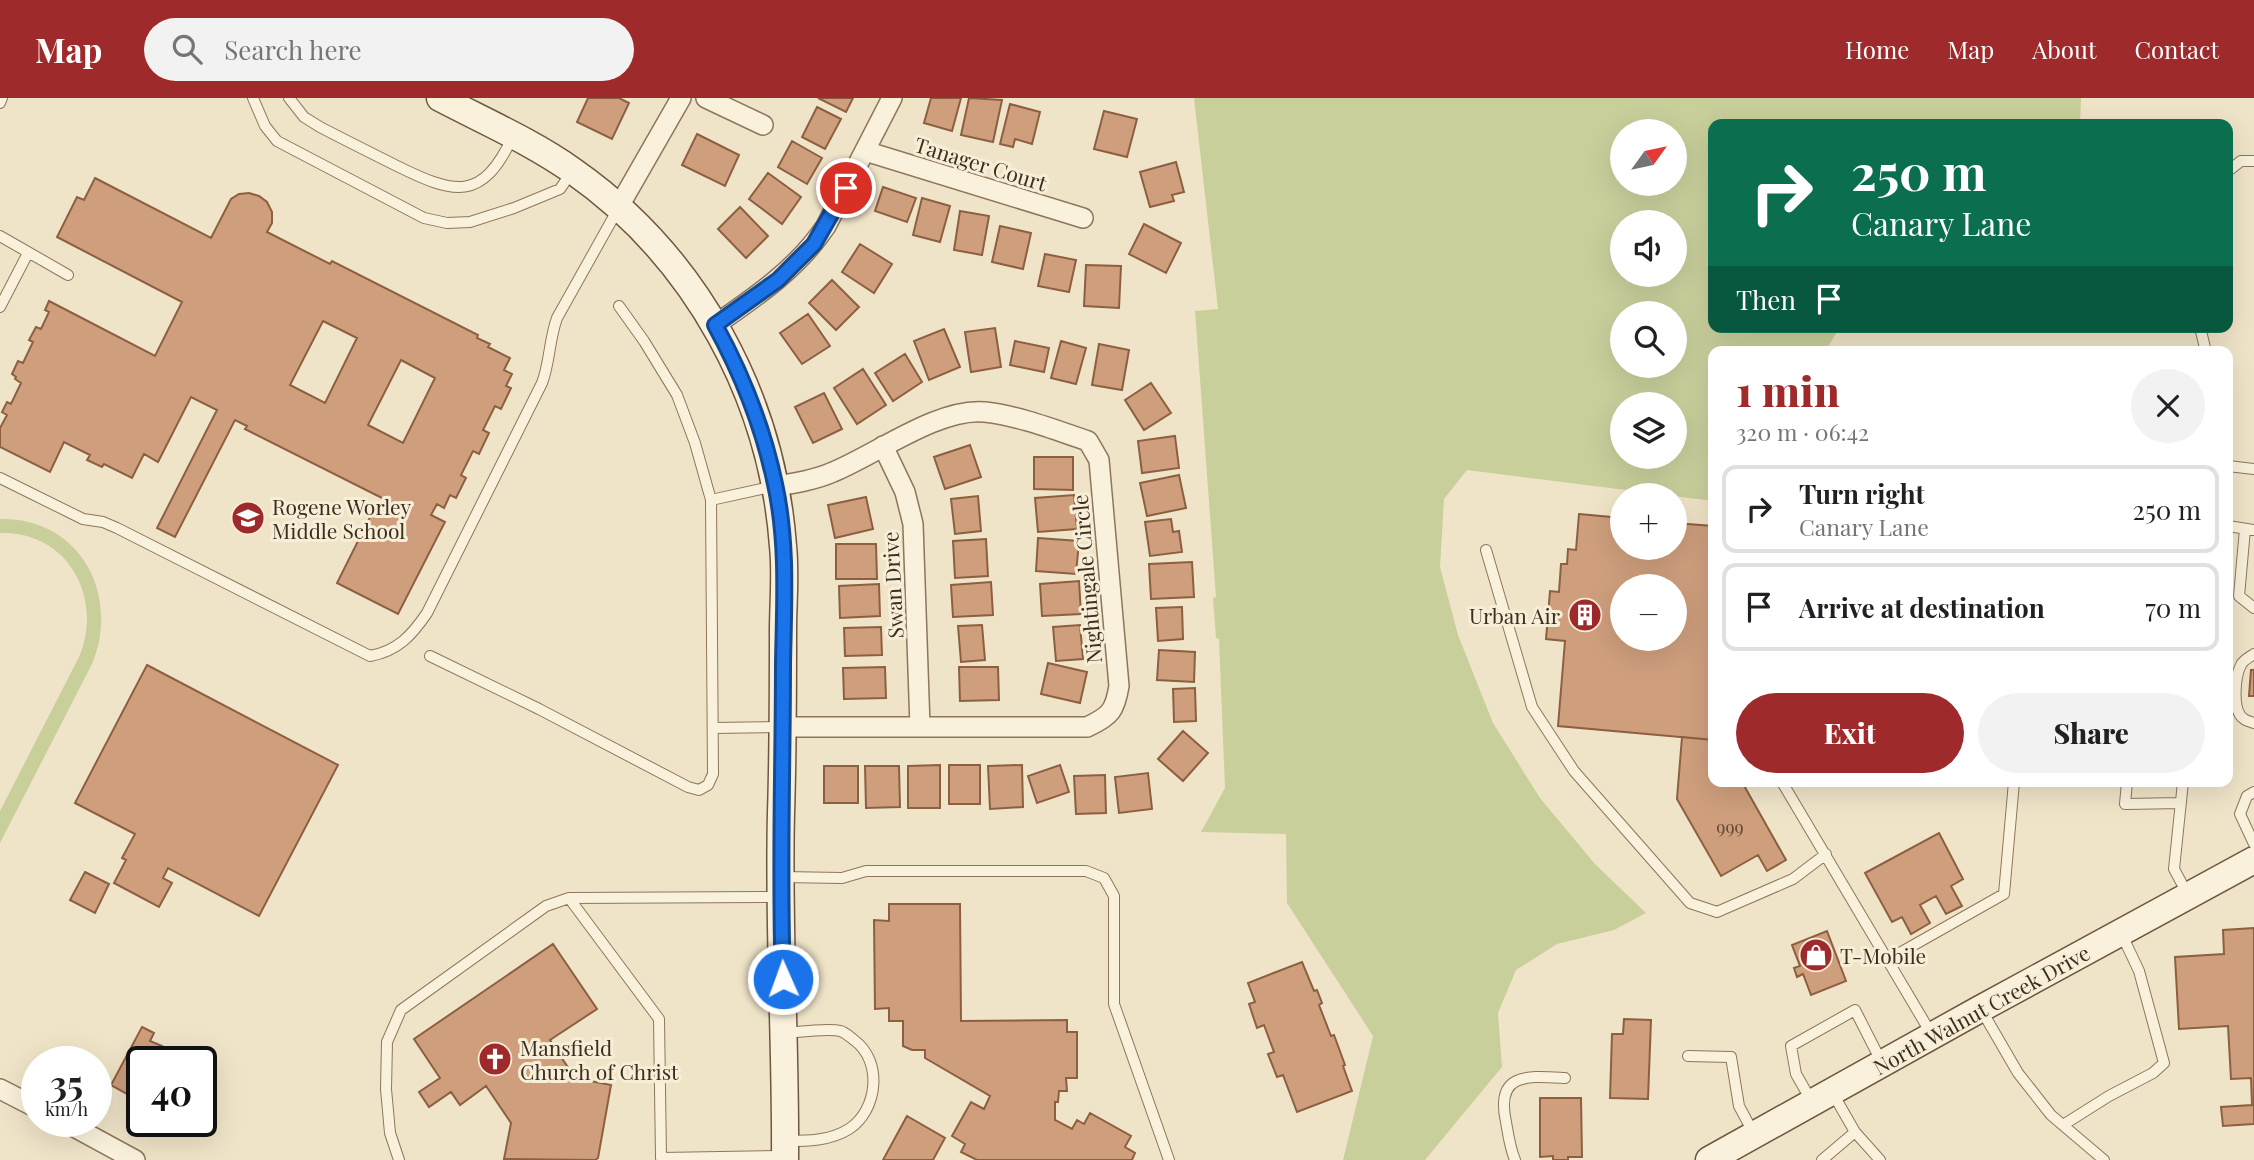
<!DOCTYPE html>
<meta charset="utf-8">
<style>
:root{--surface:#fff;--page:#f2f2f2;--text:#202124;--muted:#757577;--line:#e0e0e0;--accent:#9e2a2b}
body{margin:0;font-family:"Playfair Display",serif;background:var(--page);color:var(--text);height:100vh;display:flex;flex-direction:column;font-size:26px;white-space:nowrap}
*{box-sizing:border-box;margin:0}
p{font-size:23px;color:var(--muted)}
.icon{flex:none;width:38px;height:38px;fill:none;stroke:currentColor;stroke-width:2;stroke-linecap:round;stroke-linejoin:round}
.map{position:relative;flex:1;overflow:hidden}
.drawer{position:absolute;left:1708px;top:248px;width:525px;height:441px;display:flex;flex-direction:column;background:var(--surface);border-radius:14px;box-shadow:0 7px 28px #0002}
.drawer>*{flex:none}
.banner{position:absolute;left:1708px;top:21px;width:525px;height:214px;border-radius:14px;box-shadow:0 7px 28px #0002;background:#0b6e4f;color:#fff;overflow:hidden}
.needle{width:46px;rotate:57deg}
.fabs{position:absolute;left:1610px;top:21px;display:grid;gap:14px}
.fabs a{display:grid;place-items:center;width:77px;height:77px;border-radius:50%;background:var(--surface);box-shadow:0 7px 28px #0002;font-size:35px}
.speed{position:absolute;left:21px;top:948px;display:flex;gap:14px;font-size:35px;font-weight:700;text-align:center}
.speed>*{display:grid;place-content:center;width:91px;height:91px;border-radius:50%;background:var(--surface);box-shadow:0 7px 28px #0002;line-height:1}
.speed small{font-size:18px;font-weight:400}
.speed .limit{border:4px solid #111;border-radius:10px;background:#fff;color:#111}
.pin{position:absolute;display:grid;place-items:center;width:60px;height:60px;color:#fff;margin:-30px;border:4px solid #fff;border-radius:50%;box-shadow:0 2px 7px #0007}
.me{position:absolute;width:77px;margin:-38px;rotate:358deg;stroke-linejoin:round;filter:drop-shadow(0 0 5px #0008)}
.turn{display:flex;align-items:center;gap:24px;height:147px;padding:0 28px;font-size:32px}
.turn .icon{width:91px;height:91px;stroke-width:2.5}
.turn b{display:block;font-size:49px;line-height:60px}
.then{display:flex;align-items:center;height:66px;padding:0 28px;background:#0003;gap:14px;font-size:26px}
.round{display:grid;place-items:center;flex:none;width:74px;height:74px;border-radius:37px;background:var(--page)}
.head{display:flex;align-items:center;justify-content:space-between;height:119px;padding:0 28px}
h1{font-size:42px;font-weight:800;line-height:52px;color:var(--accent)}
.cta{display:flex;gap:14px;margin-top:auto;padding:14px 28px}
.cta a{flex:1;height:80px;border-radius:42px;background:var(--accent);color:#fff;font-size:28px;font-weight:800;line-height:80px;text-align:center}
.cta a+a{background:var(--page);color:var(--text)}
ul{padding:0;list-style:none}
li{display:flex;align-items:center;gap:21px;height:88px;margin:0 14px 10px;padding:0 14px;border:4px solid var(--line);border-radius:14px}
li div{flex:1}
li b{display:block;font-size:26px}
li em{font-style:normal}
header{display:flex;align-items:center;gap:42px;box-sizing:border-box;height:98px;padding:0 35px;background:var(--accent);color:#fff}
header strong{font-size:33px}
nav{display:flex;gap:38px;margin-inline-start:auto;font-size:24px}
.search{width:490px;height:63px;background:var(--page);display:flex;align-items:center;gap:18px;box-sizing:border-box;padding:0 24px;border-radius:38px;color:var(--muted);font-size:26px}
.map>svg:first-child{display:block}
</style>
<header>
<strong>Map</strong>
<div class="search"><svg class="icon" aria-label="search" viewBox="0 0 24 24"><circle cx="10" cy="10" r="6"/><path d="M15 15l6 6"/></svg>Search here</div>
<nav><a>Home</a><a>Map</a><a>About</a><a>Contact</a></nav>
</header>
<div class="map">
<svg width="2254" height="1062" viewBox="0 0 2254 1062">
<rect width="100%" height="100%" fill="#f0e4c8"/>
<!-- green -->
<path fill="#c9cf9b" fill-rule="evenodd" d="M1194 0H2081L2080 26H1713V229H1840L1825 254H1713V403L1467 372 1444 401 1440 469 1458 537 1493 625 1540 700 1595 766 1646 815 1614 832 1557 846 1516 872 1498 915 1502 969 1425 1062H1343L1373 938 1287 805 1286 736 1201 734 1225 690 1219 541 1216 540 1213 500 1216 499 1195 213 1218 211ZM1622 33H1675V86H1622ZM1622 124H1675V177H1622ZM1622 215H1675V268H1622ZM1622 306H1675V359H1622Z
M0 421C80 419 121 497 92 566L0 745V713L79 559C104 500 68 433 0 435Z"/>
<!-- building -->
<path fill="#cf9f7d" stroke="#8d5f41" stroke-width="2" fill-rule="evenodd" d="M588 0H619L629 5 612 41 577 24Z
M818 0H853L846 14Z
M931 0H961L952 33 924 25Z
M969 0 1002 2 993 44 961 37Z
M1010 6 1040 14 1032 46 1015 41 1013 49 1000 46Z
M817 9 841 21 825 51 802 39Z
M1104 13 1137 21 1127 59 1094 51Z
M697 36 739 57 725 88 682 67Z
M792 43 822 60 807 86 778 69Z
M1176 64 1184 94 1172 97 1174 103 1150 109 1140 74Z
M768 75 801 99 782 126 749 101Z
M95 80 211 140 231 101 239 96 249 95 259 98 267 104 272 114V125L267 134 330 166 332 163 478 237 477 240 490 246 488 249 510 260 504 272 512 276 506 288 511 290 501 311 495 308 483 332 489 335 479 356 473 353 461 377 466 380 456 400 450 397 444 410 437 406 431 417 445 424 398 516 337 485 373 413 385 419 392 405 245 331 247 328 235 322 175 439 157 430 217 312 191 299 158 364 144 356 132 380 104 366 102 369 87 362 90 357 64 344 50 374 0 349V330L7 317 2 314 7 304 11 306 21 285 15 281 16 279 12 276 18 263 23 265 33 244 29 242 36 229 41 231 49 214 45 212 49 203 155 258 182 204 57 139 77 99 84 102ZM323 223 357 240 325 305 290 287ZM401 262 435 280 403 345 368 327Z
M883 89 916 100 907 124 875 113Z
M922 100 950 108 940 144 913 137Z
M740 109 768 138 746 160 718 131Z
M960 113 989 118 982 157 954 152Z
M1144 126 1181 145 1166 175 1129 156Z
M1000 128 1031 135 1023 171 992 164Z
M860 146 892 166 874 195 842 174Z
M1045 156 1076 162 1069 194 1038 188Z
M1086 167 1121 168 1119 210 1084 208Z
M832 182 859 209 836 232 809 205Z
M808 216 830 248 802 266 780 235Z
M995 230 1001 269 971 274 965 234Z
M944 231 960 269 929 282 914 243Z
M1015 243 1049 250 1044 274 1010 267Z
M1061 243 1086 250 1076 286 1051 280Z
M1099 246 1129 252 1122 292 1092 287Z
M905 256 922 284 893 303 875 275Z
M863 271 886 307 857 326 834 290Z
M1151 285 1171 315 1144 332 1125 302Z
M824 295 842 331 813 345 795 309Z
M1175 338 1179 370 1142 375 1138 343Z
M970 347 981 379 945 391 934 359Z
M1034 359H1073V392L1034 391Z
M1179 377 1186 410 1147 418 1140 385Z
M1074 397 1077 431 1038 434 1035 400Z
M978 398 981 433 955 436 951 401Z
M866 399 873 431 835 440 828 407Z
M1579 416 1622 420V450H1675V425L1713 428V642L1558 628 1565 543 1546 541 1550 493 1559 494 1561 466H1567L1568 451 1576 452ZM1622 488H1675V541H1622Z
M1171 421 1173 434 1179 433 1182 454 1150 458 1145 424Z
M1038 440 1079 443 1076 476 1036 473Z
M986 441 988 478 955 480 953 443Z
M836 446H876L877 481H836Z
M1192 464 1194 499 1151 501 1149 466Z
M1079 483 1081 516 1042 518 1040 486Z
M991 484 993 517 953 519 951 487Z
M879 486 880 518 840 520 839 488Z
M1182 509 1183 541 1158 543 1156 510Z
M982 527 985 562 961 564 958 528Z
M1080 527 1083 561 1056 563 1053 529Z
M881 529 882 557 845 558 844 530Z
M1159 552 1195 554 1194 584 1157 582Z
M1048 565 1087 574 1080 605 1041 596Z
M147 567 338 667 259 818 168 770 163 780 172 785 159 809 114 785 126 762 122 760 135 736 75 705Z
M885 569 886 600 844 601 843 570Z
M959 569H998L999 602 960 603Z
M2251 572H2254V598H2249Z
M1195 590 1196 623 1174 624 1173 591Z
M1183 633 1208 655 1183 683 1158 661Z
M1682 639 1713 642V684H1742L1786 762 1767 773 1758 757 1721 778 1677 701Z
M940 667V710H908V668Z
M949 667H980V706H949Z
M1022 667 1023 709 990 711 988 668Z
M1060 667 1069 694 1037 705 1028 678Z
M824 668H858V705H824Z
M865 668H899L900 709 866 710Z
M1148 675 1152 711 1119 715 1115 679Z
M1105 677 1106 715 1076 716 1074 678Z
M1939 735 1963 781 1951 788 1962 808 1946 816 1936 798 1920 807 1930 825 1911 836 1902 819 1892 824 1865 775Z
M85 774 109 786 95 815 70 802Z
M889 806H960L961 923 1067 922V934H1077V980H1066L1067 993H1059L1058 1004H1055V1022L1072 1031 1077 1022 1084 1026 1090 1015 1131 1038 1125 1049 1135 1055 1132 1062H977L961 1054 965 1046 952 1038 971 1004 984 1011 990 998 925 960V952H912L903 948V923H889V910L875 911 874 822 889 823Z
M2254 830V1026L2223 1028 2221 1009 2252 1007 2251 980 2231 981 2228 928 2179 931 2175 859 2224 856 2223 832Z
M1827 833 1846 883 1811 897 1803 876 1797 879 1794 870 1800 868 1792 847Z
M553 846 597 911 550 942 575 980 611 987 598 1060 595 1062 504 1061 511 1025 486 988 460 1007 451 994 429 1009 419 994 440 980 414 941Z
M1302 864 1314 893 1317 892 1322 905 1319 907 1331 938 1334 937 1345 967 1343 968 1352 993 1297 1014 1283 977 1277 979 1268 956 1274 954 1264 927 1257 930 1249 906 1255 904 1248 885Z
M1624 921 1651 922 1648 1001 1610 1000 1612 936H1623Z
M142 929 154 935 150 943 162 948 153 964H142V985L134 1000 111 987Z
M1540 1000H1581L1582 1059H1568V1062H1553V1058L1540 1059Z
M201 1003 216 1011 206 1030 193 1024H201Z
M907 1018 945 1040 933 1062H883Z"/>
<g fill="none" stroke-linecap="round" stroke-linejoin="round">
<defs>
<path id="lane" d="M253 0 265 28 277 43 424 120 447 125 470 124 514 110 560 91 571 75
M289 0 304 19 320 29C345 42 371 55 397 68 454 96 482 105 513 38
M0 5 2 0
M2228 73 2241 63H2254
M0 138 68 177
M0 209 28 155
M2200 229 2206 254
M2228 368 2254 371
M0 380 83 421 103 424 117 430 370 558C398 553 412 537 427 515L542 285C550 264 549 242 557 220L618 111
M711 402 775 388
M2228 428 2254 432
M2245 431 2239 498 2254 510
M1486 452 1532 609 1574 673 1690 805 1717 814 1793 781 1826 756
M2254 556C2250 559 2243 562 2241 567 2235 578 2233 606 2240 617 2243 622 2248 623 2254 625
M430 558 539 611 688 689 699 692 708 687 713 676 711 402 695 345 677 297 644 243 619 208
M713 630 782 629
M1782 684 1932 937
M2127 684 2125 706 2181 705
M2183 684 2174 771 2188 797
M2254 694 2247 698 2240 716 2254 746
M782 779 842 780 866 773H1086L1104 780 1114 798V906L1169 1062
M569 800 659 921 661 1060 784 1058
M1889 861 2004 796 2014 684
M1982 913 2018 975 2051 1017 2104 1062
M1688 958 1731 959 1739 1008 1754 1036
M1832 994 1855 1034 1880 1062
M1812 1004 1796 976 1791 948 1855 912 1881 963
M2063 1027 2109 998 2153 975 2164 965 2139 873 2121 835
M786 1043C807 1043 830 1043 849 1031 878 1012 883 963 854 942 850 939 845 934 840 933 829 930 799 934 786 935
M399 1062 390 1035 386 991 387 944 401 912 546 808 569 800 779 799
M1515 1062C1510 1050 1508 1036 1506 1024 1495 974 1528 978 1565 980
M1822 1062 1855 1034"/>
<path id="street" d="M706 0 763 27
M865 53 1083 120
M618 110 681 0
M715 227C757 198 798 170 826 128L892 0
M883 348 905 394 913 426 920 629
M776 388C795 385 815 382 833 374 875 357 939 309 985 314 1020 318 1055 332 1088 343L1099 362 1119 588C1115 612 1111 618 1087 629H783
M0 991 37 1010
M65 1024 135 1062"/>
<path id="secondary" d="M440 0C484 23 532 44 573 73 696 159 772 299 783 448 786 476 783 505 783 533 783 594 783 655 781 715 778 831 786 946 785 1062
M1709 1062 1980 911 2254 762"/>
</defs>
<!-- lane casing -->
<use href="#lane" stroke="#8d765c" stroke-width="12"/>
<!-- street casing -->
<use href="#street" stroke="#8d765c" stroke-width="22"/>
<!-- secondary casing -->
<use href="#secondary" stroke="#6f573f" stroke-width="29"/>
<!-- lane -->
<use href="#lane" stroke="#faf1dc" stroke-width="10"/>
<!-- street -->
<use href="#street" stroke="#faf1dc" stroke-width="19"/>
<!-- secondary -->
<use href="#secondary" stroke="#faf1dc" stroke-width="26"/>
</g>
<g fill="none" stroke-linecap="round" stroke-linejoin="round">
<defs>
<path id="route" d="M783 881C779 776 783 671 783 566 784 506 788 445 775 386 763 329 743 278 715 227L778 182 814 146 846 90"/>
</defs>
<!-- route casing -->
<use href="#route" stroke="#114b97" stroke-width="18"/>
<!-- route -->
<use href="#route" stroke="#1a73e8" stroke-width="12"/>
</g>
<!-- icons -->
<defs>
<symbol id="school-disc" viewBox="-11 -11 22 22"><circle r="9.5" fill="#9e2a2b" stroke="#f7eed8"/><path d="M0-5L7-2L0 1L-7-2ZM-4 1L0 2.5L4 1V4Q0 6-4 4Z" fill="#fff"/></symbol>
<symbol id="building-disc" viewBox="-11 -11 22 22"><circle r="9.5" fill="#9e2a2b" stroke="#f7eed8"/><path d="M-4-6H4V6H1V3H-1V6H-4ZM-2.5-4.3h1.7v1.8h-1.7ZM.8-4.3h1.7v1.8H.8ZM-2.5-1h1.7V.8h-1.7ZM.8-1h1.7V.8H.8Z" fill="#fff"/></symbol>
<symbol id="shop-disc" viewBox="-11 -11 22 22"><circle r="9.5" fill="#9e2a2b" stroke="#f7eed8"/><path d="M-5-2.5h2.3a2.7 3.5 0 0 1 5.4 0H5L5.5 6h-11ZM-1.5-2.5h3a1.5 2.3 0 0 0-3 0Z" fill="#fff"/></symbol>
<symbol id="church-disc" viewBox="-11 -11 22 22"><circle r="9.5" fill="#9e2a2b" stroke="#f7eed8"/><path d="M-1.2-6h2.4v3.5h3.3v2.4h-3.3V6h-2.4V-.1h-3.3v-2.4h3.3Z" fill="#fff"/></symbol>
</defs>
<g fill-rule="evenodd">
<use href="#school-disc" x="229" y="401" width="38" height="38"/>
<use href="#building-disc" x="1566" y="498" width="38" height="38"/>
<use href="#shop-disc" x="1797" y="838" width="38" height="38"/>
<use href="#church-disc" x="476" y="942" width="38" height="38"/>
</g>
<g text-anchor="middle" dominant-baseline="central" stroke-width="6" stroke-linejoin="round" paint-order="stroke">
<!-- number labels -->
<g font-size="18" fill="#624a37">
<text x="1730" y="729">999</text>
</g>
<!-- street labels -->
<g font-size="21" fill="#3d2e20" stroke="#f7eed8">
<text transform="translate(981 65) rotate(17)">Tanager Court</text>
<text transform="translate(1086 481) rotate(-95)">Nightingale Circle</text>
<text transform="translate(892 487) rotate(-93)">Swan Drive</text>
<text transform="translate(1981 911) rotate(-29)">North Walnut Creek Drive</text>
</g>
<!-- poi labels -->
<g font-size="21" fill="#3d2e20" stroke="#f7eed8" text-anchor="start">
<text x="272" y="408">Rogene Worley<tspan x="272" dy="24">Middle School</tspan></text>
<text x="1560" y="517" text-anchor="end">Urban Air</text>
<text x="1840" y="857">T-Mobile</text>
<text x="520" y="949">Mansfield<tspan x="520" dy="24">Church of Christ</tspan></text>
</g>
</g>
</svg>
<div class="fabs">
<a><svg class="needle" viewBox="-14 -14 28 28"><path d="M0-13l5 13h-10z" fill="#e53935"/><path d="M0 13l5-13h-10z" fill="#757577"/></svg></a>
<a><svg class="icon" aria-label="sound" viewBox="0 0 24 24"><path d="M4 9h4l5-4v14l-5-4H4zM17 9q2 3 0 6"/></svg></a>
<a><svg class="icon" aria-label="search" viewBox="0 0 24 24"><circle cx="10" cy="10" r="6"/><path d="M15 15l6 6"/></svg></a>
<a><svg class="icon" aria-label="layers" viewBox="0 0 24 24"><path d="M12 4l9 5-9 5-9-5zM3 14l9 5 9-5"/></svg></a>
<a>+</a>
<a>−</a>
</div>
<div class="speed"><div>35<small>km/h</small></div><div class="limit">40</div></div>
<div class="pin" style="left:846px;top:90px;background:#d93025"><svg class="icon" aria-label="arrive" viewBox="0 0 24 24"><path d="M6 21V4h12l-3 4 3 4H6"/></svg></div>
<svg class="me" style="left:783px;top:881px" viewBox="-20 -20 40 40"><circle r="17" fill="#1a73e8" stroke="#fff" stroke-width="3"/><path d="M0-11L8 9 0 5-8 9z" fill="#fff"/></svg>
<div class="banner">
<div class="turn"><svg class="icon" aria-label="right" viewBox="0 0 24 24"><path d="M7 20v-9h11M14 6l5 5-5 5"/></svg><div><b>250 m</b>Canary Lane</div></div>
<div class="then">Then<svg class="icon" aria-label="arrive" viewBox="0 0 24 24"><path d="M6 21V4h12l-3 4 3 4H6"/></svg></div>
</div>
<section class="drawer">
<div class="head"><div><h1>1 min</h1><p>320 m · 06:42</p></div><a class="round"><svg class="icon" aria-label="close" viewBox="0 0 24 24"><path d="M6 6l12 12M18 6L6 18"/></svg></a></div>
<ul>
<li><svg class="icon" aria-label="right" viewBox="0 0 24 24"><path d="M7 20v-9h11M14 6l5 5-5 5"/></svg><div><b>Turn right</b><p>Canary Lane</p></div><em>250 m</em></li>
<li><svg class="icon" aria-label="arrive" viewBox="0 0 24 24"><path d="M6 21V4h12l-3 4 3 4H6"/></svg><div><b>Arrive at destination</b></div><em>70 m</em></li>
</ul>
<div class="cta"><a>Exit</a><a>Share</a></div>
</section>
</div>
